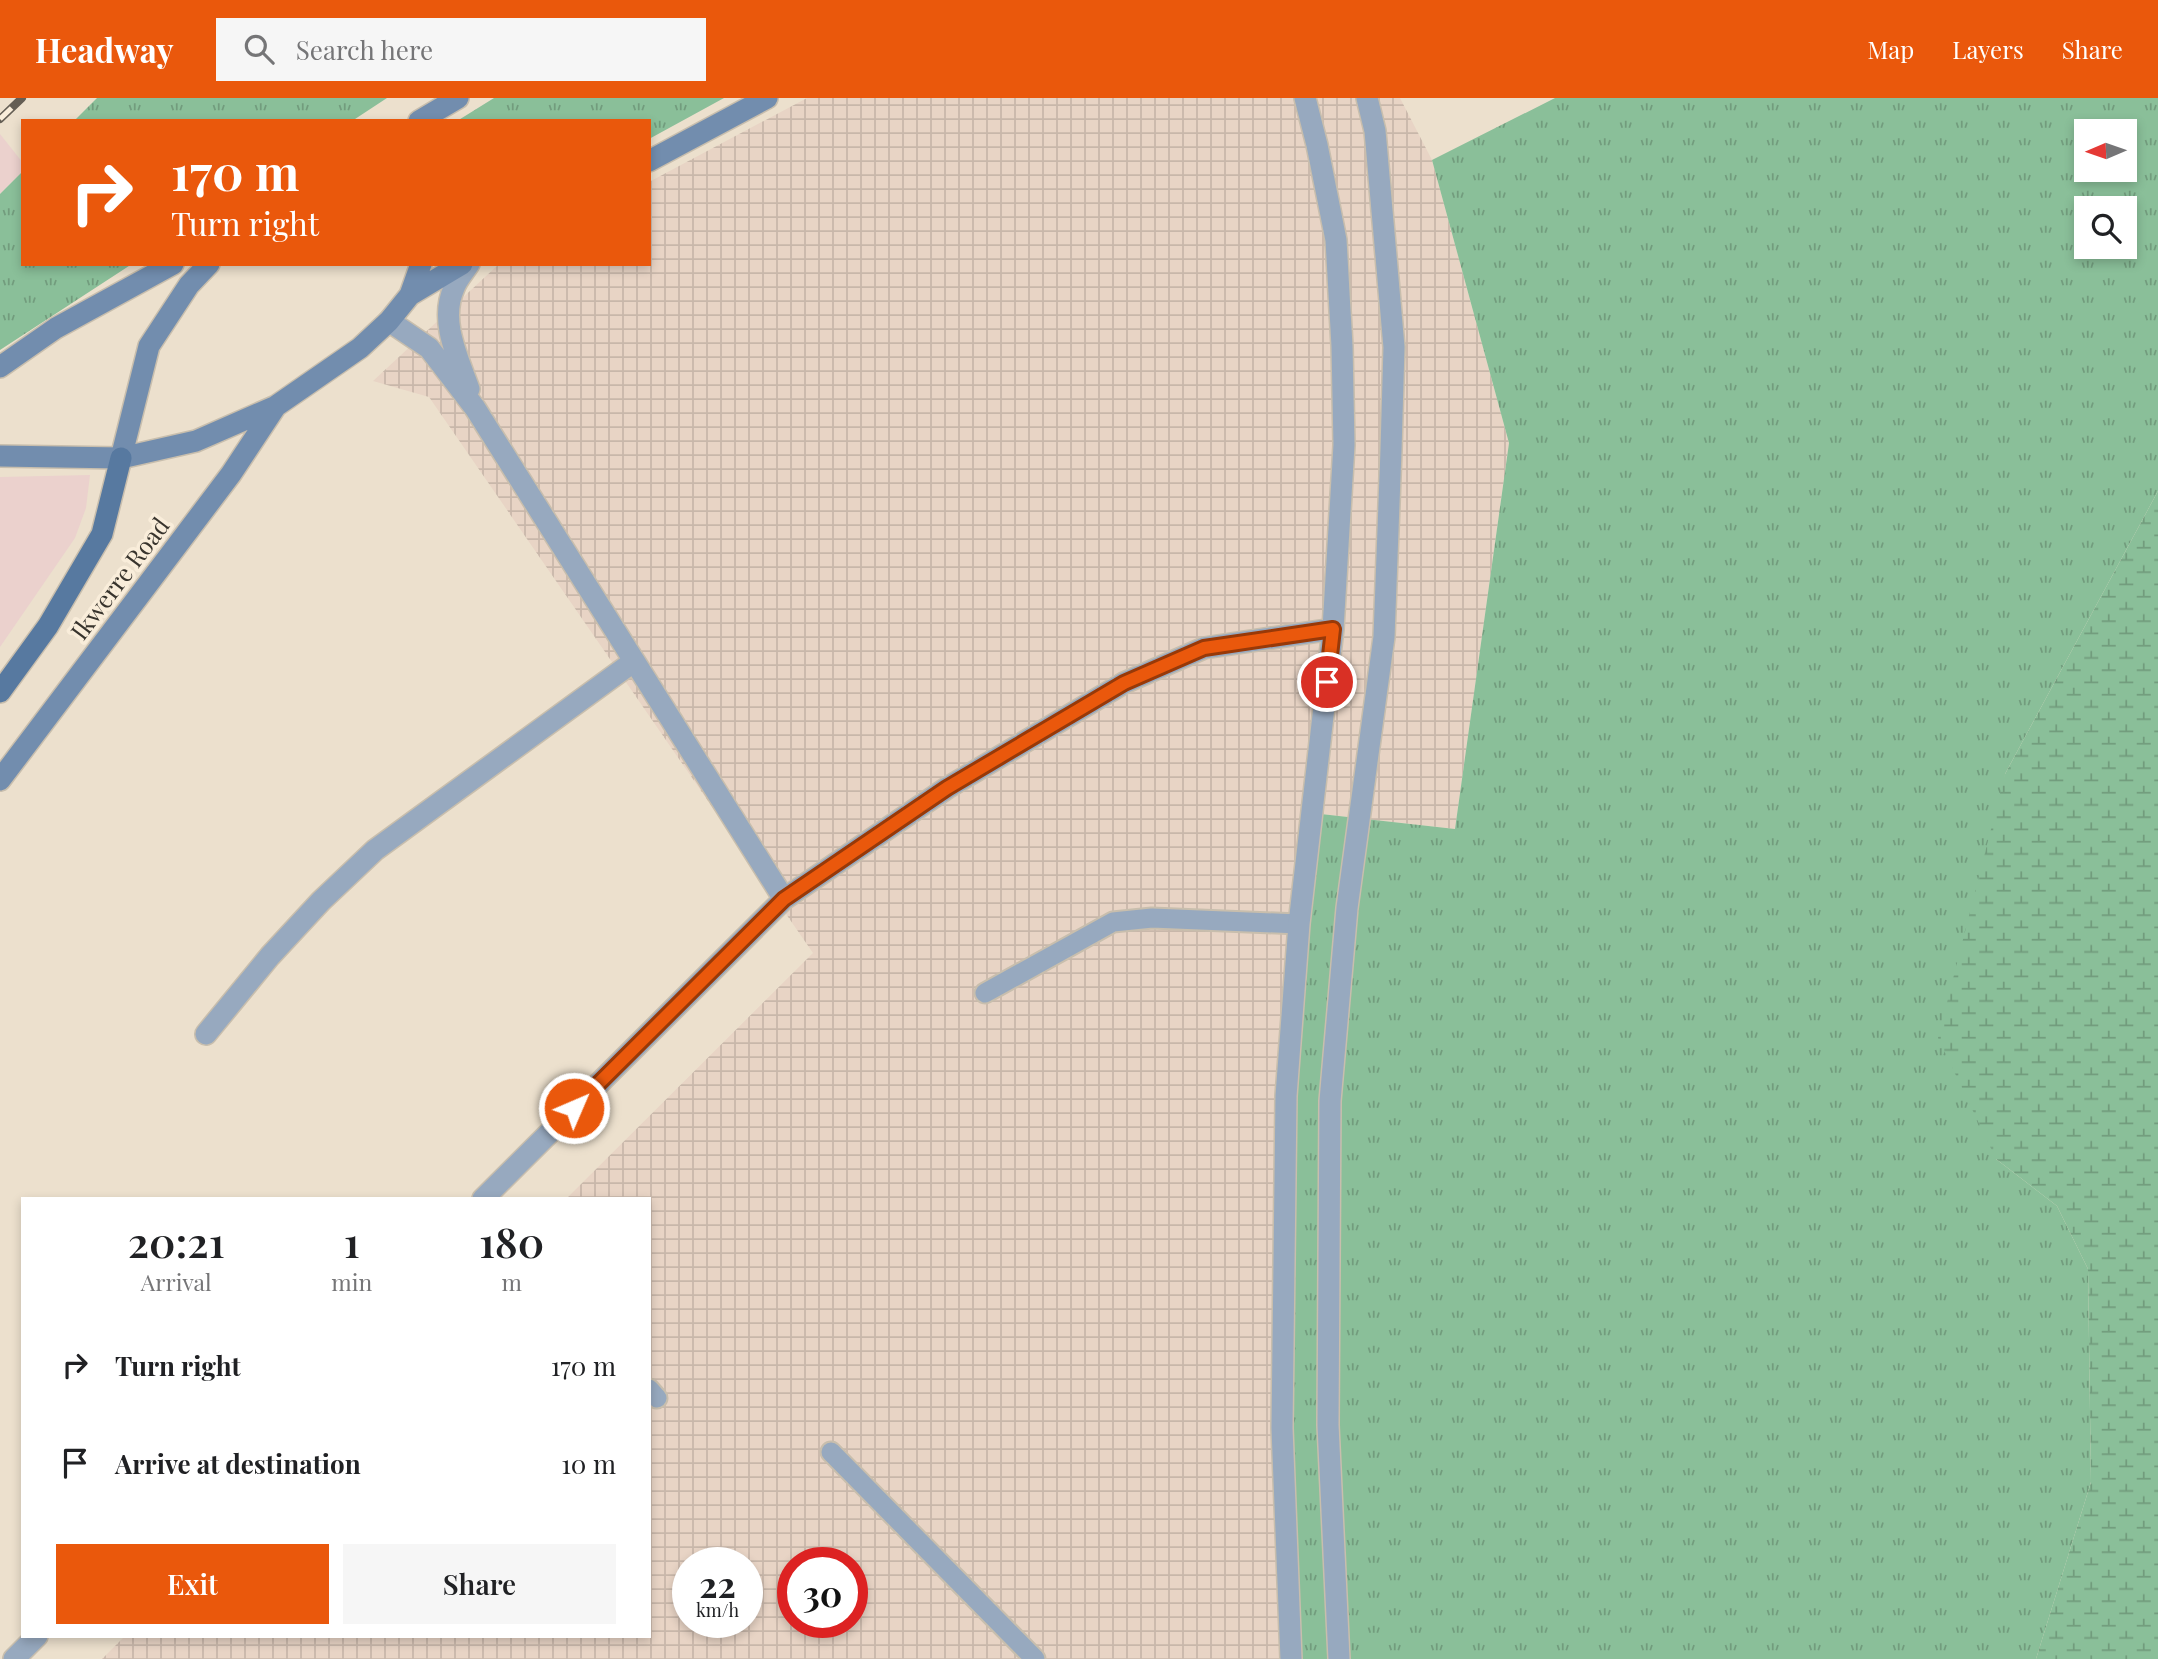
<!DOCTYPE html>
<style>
:root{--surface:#fff;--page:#f6f6f6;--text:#202124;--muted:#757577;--accent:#ea580c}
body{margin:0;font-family:"Playfair Display",serif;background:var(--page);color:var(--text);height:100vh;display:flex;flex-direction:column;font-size:26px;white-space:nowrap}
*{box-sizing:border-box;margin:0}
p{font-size:23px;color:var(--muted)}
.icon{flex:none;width:38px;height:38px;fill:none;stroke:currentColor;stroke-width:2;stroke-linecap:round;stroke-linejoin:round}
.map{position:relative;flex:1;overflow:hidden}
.details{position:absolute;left:21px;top:1099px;width:630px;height:441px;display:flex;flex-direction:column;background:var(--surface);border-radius:0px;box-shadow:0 4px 10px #0003}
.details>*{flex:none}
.banner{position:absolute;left:21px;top:21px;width:630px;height:147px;border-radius:0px;box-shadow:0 4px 10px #0003;background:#ea580c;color:#fff;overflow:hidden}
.needle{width:46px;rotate:268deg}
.fabs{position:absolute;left:2074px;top:21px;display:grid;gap:14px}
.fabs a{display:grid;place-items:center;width:63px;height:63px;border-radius:0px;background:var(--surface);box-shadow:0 4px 10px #0003;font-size:35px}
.speed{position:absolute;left:672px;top:1449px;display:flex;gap:14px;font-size:35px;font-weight:700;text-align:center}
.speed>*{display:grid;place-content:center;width:91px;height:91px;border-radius:50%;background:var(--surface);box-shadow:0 4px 10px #0003;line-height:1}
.speed small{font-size:18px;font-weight:400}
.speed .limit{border:10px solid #d22;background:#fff;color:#111}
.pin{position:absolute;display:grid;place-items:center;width:60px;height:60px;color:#fff;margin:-30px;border:4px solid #fff;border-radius:50%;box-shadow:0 2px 7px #0007}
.me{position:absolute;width:77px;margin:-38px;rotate:45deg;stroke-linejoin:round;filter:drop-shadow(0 0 5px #0008)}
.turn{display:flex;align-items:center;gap:24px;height:147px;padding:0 35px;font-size:32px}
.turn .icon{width:91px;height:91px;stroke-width:2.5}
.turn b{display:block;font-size:49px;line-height:60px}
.eta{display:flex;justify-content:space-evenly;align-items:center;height:119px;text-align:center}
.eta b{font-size:42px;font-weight:600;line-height:49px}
.action{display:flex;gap:14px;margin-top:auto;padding:14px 35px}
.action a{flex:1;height:80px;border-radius:0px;background:var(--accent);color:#fff;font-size:28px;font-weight:600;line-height:80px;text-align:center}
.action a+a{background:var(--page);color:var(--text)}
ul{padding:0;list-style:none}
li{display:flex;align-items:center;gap:21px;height:98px;padding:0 35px}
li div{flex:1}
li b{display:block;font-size:26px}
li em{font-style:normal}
header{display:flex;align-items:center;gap:42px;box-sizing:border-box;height:98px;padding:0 35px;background:var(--accent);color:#fff}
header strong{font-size:33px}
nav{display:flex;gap:38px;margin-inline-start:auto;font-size:24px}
.search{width:490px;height:63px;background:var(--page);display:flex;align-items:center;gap:18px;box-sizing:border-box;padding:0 24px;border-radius:0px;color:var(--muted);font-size:26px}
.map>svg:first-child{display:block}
</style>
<header>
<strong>Headway</strong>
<div class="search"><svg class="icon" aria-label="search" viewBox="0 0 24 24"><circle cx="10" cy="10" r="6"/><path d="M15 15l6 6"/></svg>Search here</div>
<nav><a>Map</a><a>Layers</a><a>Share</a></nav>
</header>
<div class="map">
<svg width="2158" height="1561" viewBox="0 0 2158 1561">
<defs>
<pattern id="industrial-grid" width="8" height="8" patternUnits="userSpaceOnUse" patternTransform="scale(1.75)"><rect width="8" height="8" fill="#e8d4c5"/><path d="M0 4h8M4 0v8" fill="none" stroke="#c8b7aa"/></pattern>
<pattern id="grass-tufts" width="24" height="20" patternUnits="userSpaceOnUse" patternTransform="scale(1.75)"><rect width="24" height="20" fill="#8abf99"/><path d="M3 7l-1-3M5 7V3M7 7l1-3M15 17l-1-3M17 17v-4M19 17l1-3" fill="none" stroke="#729c7d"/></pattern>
<pattern id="wetland-marsh" width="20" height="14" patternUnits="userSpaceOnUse" patternTransform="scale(1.75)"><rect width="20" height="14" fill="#8abf99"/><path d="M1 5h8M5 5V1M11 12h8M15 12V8" fill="none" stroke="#729c7d"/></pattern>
</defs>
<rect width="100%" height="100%" fill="#ece0cd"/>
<!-- commercial -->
<path fill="#ebd1cd" d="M0 36 23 65V73L0 96Z
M90 377 86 410 75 440 0 549V379Z"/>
<!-- industrial -->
<path fill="url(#industrial-grid)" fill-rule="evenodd" d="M807 0H1400L1432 62 1509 345 1455 731 1312 715 1289 1561H102L125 1538H649V1101H566L813 855 429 299 373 283 499 166H649V84ZM688 1465H747V1524H688ZM793 1465H852V1524H793Z"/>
<!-- grass -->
<path fill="url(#grass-tufts)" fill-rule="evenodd" d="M97 0H387L352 23H74Z
M494 0H724L649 41V23H457Z
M1555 0H2158V393L2005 676 1996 1061 2057 1108 2088 1171 2091 1384 2036 1561H1289L1279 994 1312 715 1455 731 1509 345 1432 62ZM2086 33H2124V72H2086ZM2086 110H2124V149H2086Z
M23 73V166H132L0 252V96Z"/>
<!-- wetland -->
<path fill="url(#wetland-marsh)" d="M2158 393V1561H2036L2091 1384 2088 1171 2057 1108 1996 1061 1938 940 2005 676Z"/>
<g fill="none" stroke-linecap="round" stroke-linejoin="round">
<defs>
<path id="lane" d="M985 895 1113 824 1152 820 1299 826
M649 1291 657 1300
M831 1354 1035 1561"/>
<path id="street" d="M389 223 429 250 475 310 784 801
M469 291C458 260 439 223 454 190 457 181 464 174 469 166
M206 936 270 858 321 803 375 752 633 564
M483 1101 784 801 947 690 1124 585 1204 550 1333 531
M14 1561 37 1538
M1291 1561 1282 1330 1286 998 1299 826 1333 531 1344 347 1342 248 1336 142 1317 47 1305 0
M1339 1561 1328 1327 1330 1003 1347 810 1384 539 1391 352 1394 249 1375 33 1367 0"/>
<path id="secondary" d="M419 23 458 0
M649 63 767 0
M410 197 462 166
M0 269 56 230 173 166
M0 358 121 360 196 343 276 308 360 250 389 223 410 197 421 166
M121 360 149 248 189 187 209 166
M0 682 231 376 276 308"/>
<path id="primary" d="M0 594 48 528 102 436 121 360"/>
</defs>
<!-- lane casing -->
<use href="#lane" stroke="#c8bead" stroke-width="23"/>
<!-- street casing -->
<use href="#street" stroke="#c8bead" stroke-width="24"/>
<!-- secondary casing -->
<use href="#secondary" stroke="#c8bead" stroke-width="24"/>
<!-- primary casing -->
<use href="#primary" stroke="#c8bead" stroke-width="24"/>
<!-- lane -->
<use href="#lane" stroke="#97a9bf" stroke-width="19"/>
<!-- street -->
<use href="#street" stroke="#97a9bf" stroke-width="21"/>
<!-- secondary -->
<use href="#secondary" stroke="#728dae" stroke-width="21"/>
<!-- primary -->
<use href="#primary" stroke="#5779a0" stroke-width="21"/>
<defs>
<path id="rail" d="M0 21 22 0"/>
</defs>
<!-- rail casing -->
<use href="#rail" stroke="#645e54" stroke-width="8"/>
<!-- rail -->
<use href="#rail" stroke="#f9edda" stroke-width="5" stroke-dasharray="16" stroke-linecap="butt"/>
</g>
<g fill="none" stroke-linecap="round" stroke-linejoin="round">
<defs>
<path id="route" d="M574 1010 784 801 947 690 1124 585 1204 550 1333 531 1327 584"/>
</defs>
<!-- route casing -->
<use href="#route" stroke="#983908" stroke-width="18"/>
<!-- route -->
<use href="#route" stroke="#ea580c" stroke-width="12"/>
</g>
<g text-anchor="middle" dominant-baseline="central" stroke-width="7" stroke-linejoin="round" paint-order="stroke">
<!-- street labels -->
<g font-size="24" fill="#38342d" stroke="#f9edda">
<text transform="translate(119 480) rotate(-53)">Ikwerre Road</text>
</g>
</g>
</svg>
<div class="fabs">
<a><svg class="needle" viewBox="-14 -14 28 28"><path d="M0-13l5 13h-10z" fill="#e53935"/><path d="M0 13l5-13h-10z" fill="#757577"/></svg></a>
<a><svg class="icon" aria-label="search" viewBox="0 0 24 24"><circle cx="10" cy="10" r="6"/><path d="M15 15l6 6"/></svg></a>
</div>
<div class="speed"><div>22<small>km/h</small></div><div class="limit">30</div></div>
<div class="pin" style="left:1327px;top:584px;background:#d93025"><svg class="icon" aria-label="arrive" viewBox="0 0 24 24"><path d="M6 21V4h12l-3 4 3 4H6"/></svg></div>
<svg class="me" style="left:574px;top:1010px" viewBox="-20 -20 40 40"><circle r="17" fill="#ea580c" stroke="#fff" stroke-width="3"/><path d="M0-11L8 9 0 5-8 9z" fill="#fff"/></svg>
<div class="banner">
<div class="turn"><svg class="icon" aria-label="right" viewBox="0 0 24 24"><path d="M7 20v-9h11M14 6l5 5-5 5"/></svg><div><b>170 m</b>Turn right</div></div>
</div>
<section class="details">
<div class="eta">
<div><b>20:21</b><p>Arrival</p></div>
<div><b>1</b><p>min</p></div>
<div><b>180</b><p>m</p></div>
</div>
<ul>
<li><svg class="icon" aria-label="right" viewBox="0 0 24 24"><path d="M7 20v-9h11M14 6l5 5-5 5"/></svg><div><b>Turn right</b></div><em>170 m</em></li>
<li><svg class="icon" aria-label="arrive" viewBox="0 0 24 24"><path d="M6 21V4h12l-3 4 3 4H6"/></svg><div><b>Arrive at destination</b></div><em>10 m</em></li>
</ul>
<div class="action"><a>Exit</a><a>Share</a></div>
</section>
</div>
